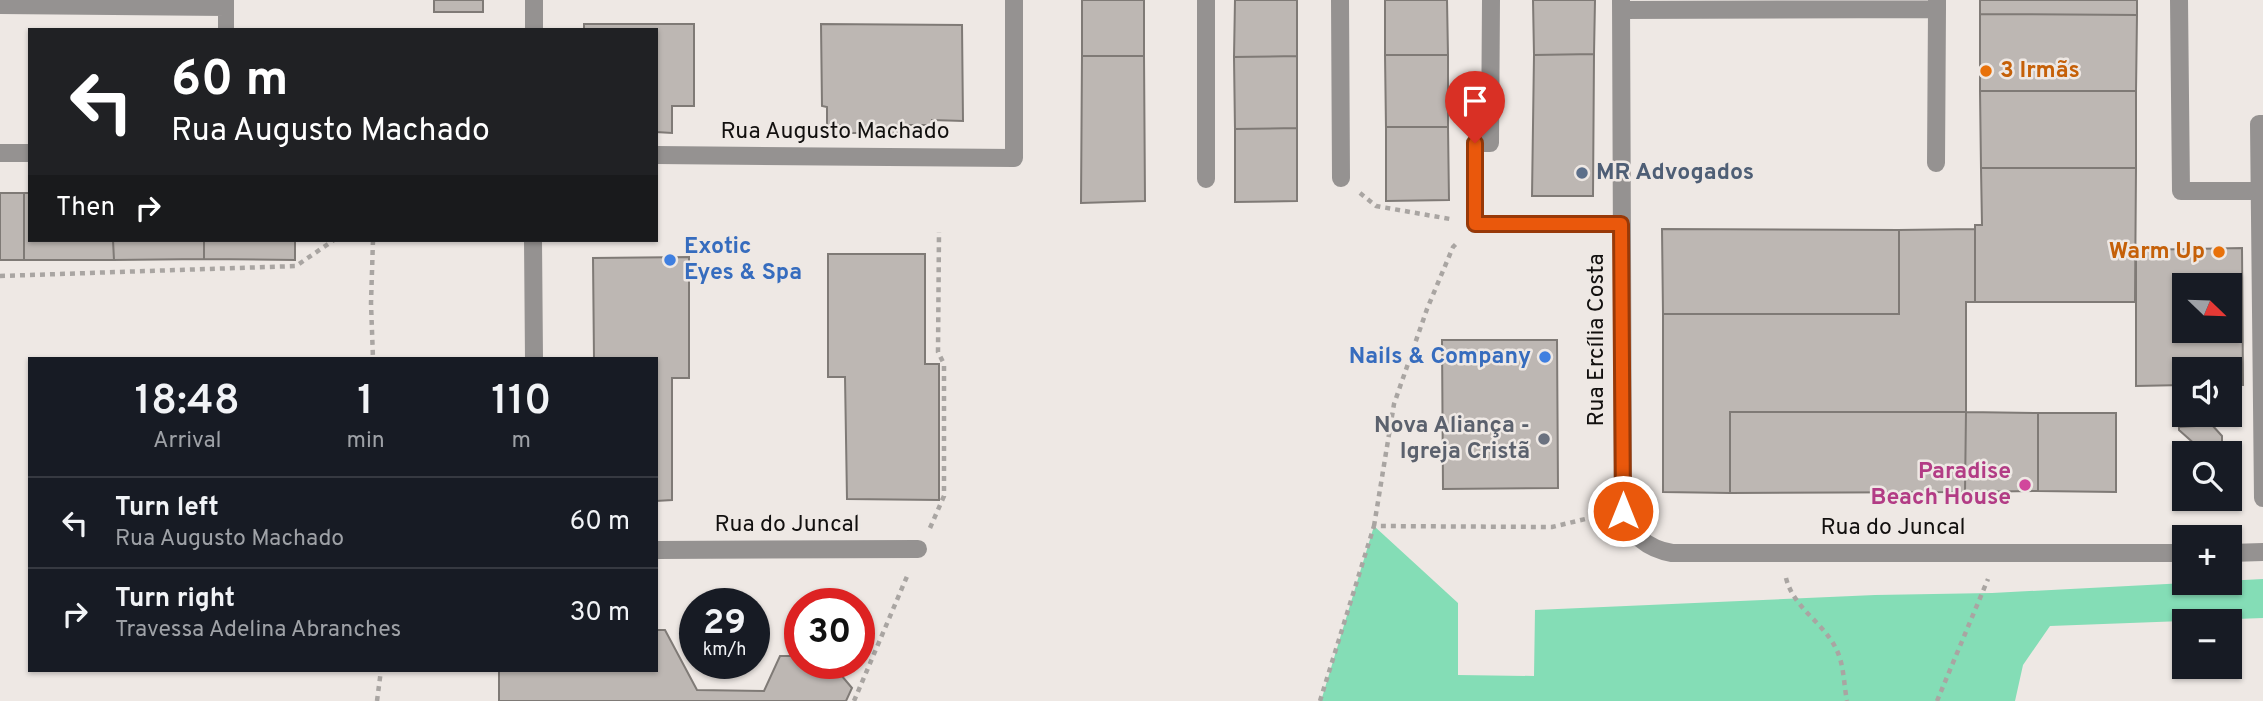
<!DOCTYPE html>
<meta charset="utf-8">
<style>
:root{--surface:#171b24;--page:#242831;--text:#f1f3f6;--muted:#9ea1a6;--line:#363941}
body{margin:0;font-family:Overpass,sans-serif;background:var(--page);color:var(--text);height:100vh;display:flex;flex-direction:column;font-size:26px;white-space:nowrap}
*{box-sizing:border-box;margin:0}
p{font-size:23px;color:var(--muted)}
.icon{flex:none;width:38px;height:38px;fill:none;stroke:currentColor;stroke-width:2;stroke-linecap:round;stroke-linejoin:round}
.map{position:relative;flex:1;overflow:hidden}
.panel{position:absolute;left:28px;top:357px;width:630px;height:315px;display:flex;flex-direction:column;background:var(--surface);border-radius:0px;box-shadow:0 2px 5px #0004}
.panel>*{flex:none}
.hud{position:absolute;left:28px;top:28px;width:630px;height:214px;border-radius:0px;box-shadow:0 2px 5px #0004;background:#202124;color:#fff;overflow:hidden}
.needle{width:46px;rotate:113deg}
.buttons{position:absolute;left:2172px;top:273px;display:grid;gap:14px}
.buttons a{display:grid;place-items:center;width:70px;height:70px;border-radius:0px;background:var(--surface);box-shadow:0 2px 5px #0004;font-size:35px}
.speed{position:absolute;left:679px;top:588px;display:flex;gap:14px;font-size:35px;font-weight:700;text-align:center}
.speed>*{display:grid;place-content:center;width:91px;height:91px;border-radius:50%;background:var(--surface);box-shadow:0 2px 5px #0004;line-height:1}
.speed small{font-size:18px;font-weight:400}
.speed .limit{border:10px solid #d22;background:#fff;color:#111}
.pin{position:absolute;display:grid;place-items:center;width:60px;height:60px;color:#fff;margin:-72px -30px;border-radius:50% 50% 50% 0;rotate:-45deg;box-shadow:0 0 7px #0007}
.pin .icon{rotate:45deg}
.me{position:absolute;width:77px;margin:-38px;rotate:0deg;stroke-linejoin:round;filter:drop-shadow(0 0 5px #0008)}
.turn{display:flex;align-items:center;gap:24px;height:147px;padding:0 28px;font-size:32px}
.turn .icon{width:91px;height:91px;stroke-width:2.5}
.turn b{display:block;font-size:49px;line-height:60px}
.then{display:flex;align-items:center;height:66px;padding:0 28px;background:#0003;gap:14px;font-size:26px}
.eta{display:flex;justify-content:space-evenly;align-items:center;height:119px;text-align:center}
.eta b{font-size:42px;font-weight:600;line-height:49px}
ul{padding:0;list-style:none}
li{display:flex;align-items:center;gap:21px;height:91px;padding:0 28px;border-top:2px solid var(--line)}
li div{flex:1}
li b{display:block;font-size:26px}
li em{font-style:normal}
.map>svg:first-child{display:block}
</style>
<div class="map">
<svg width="2263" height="701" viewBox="0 0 2263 701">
<rect width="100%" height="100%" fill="#eee8e4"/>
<!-- green -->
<path fill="#84ddb6" d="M1374 526 1458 603V675L1534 676 1535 610 1875 595 1992 593 2263 579V618L2050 626 2023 665 2015 701H1321Z"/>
<!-- building -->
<path fill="#bdb7b3" stroke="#7f7a76" stroke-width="2" fill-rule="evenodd" d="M434 0H483V12H434Z
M1082 0H1144V56H1082Z
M1235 0H1297V56L1234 57Z
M1385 0H1447L1448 55H1385Z
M1533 0H1595L1594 54 1534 55Z
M1980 0H2137V15L1980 14Z
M1980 14 2137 15 2136 91H1980Z
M584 24H694V106H672V133L656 132V30H584Z
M821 24 962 25 963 121 932 120V125H903V133H846V125H827V107L822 106Z
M1594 54 1593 196H1532L1534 55Z
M1385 55H1448V127H1386Z
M1082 56H1144L1145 201 1081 203Z
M1297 56V128L1235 129 1234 57Z
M1980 91H2136V168H1981Z
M1386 127H1448L1449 200 1386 201Z
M1297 128V201L1235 202V129Z
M1981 168H2136L2135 302H1975V225H1982Z
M0 193H24V260H0Z
M24 193H30V240H113L114 260H24Z
M1662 229 1899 230V314H1663Z
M1975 229V302H1966V412H1730V493L1663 492V314H1899V230Z
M113 240H204V259L114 260Z
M204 240H295V260L204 259Z
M2242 248 2243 385H2230V369H2184V385L2136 386V250ZM2184 285H2230V331H2184Z
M828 254H925V364H939V500L847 499 845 377H828Z
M689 257V378H672V500L656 501V359H594L593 258Z
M1442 340H1557L1558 488 1443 489Z
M1730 412H1966L1965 492 1730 493Z
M1966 412 2038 413V491L1965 492Z
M2038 413H2116V492L2038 491Z
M2212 425 2222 436V453H2198V447L2179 430V427Z
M656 630H665L697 690 764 691 780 656H800V663H831L852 688 846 701H499V670H656Z"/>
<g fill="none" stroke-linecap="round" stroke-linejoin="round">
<!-- path -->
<path stroke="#a9a5a2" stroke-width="4.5" stroke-dasharray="5 5" stroke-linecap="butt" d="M1360 193 1376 206 1450 219
M373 240 371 303 373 359
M0 276 296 266 334 240
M1374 526 1394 404 1427 309 1453 247 1459 241
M930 528 944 496V364L938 352 939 232
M1786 578C1794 610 1826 623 1838 653 1844 667 1844 686 1847 701
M377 701 381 670
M854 701 908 574
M1320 701 1374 526 1552 527 1598 516
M1937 701 1988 579"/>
<!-- service -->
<path stroke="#959291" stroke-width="16" d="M226 0V30
M0 6 226 8"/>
<!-- minor -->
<path stroke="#959291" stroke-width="18" d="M1206 0V179
M1340 0 1341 178
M1491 0 1490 143H1475V224H1621
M1621 0 1623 511C1629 534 1648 549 1672 553H2184
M2179 0 2181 191H2259
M1621 10 1937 9V0
M534 30V0
M2263 124H2259L2263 498
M0 153H30
M656 155 1014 158V0
M1936 163 1937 9
M533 240 534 359
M656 550 918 549
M2230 553 2263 552"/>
</g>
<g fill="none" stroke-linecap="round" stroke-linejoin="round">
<defs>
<path id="route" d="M1475 143V224H1621L1623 511"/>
</defs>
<!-- route casing -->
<use href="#route" stroke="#983908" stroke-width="18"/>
<!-- route -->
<use href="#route" stroke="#ea580c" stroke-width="12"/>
</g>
<!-- markers -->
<g fill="#e8710a" stroke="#eee8e4" stroke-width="2.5">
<circle cx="1986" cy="71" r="7"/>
<circle cx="2219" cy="252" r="7"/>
</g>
<circle fill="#5c6f8a" stroke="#eee8e4" stroke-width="2.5" cx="1582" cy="173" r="7"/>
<g fill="#3f7fe0" stroke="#eee8e4" stroke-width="2.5">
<circle cx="670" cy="260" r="7"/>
<circle cx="1545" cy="357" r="7"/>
</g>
<circle fill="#6b7280" stroke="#eee8e4" stroke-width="2.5" cx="1544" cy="439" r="7"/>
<circle fill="#d1479c" stroke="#eee8e4" stroke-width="2.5" cx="2025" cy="485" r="7"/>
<g text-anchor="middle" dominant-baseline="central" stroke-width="5" stroke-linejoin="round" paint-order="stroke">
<!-- food labels -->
<g font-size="23" font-weight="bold" fill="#c56008" stroke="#eee8e4" text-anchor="start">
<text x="2000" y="71">3 Irmãs</text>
<text x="2205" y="252" text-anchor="end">Warm Up</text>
</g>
<!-- street labels -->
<g font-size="23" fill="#12100f" stroke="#eee8e4">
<text x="835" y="132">Rua Augusto Machado</text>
<text transform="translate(1597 340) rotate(-90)">Rua Ercília Costa</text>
<text x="787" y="525">Rua do Juncal</text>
<text x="1893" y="528">Rua do Juncal</text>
</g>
<!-- service labels -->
<g font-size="23" font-weight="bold" fill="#4e5e75" stroke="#eee8e4" text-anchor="start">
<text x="1596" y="173">MR Advogados</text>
</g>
<!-- shop labels -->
<g font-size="23" font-weight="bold" fill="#366cbe" stroke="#eee8e4" text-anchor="start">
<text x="684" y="247">Exotic<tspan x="684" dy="26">Eyes &amp; Spa</tspan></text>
<text x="1531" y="357" text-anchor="end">Nails &amp; Company</text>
</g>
<!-- worship labels -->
<g font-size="23" font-weight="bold" fill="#5b616d" stroke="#eee8e4" text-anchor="end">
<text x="1530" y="426">Nova Aliança -<tspan x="1530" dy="26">Igreja Cristã</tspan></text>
</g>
<!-- hotel labels -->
<g font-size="23" font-weight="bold" fill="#b23c85" stroke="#eee8e4" text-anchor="end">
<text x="2011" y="472">Paradise<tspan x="2011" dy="26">Beach House</tspan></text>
</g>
</g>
</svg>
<div class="buttons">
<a><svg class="needle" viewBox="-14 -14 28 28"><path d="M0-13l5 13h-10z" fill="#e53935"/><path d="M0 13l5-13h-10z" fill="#9ea1a6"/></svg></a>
<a><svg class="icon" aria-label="sound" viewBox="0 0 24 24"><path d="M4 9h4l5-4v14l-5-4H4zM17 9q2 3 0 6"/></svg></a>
<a><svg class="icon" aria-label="search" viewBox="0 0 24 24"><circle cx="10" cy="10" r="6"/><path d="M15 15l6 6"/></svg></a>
<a>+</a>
<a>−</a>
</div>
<div class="speed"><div>29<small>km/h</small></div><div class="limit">30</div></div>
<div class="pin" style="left:1475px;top:143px;background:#d93025"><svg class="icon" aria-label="arrive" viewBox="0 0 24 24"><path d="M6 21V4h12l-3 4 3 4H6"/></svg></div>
<svg class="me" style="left:1623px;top:511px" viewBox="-20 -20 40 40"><circle r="17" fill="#ea580c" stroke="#fff" stroke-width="3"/><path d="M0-11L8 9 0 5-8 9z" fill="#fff"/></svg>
<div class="hud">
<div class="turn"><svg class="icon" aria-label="left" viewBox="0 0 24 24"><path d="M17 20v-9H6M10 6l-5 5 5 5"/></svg><div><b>60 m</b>Rua Augusto Machado</div></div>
<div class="then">Then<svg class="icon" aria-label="right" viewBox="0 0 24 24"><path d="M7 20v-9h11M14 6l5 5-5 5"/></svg></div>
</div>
<section class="panel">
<div class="eta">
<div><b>18:48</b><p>Arrival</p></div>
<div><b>1</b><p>min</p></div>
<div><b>110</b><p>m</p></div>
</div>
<ul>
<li><svg class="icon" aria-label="left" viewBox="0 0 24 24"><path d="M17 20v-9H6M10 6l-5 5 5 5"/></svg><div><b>Turn left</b><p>Rua Augusto Machado</p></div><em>60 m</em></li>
<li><svg class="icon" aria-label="right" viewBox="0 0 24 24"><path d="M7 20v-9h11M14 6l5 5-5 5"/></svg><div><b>Turn right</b><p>Travessa Adelina Abranches</p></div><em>30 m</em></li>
</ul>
</section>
</div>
